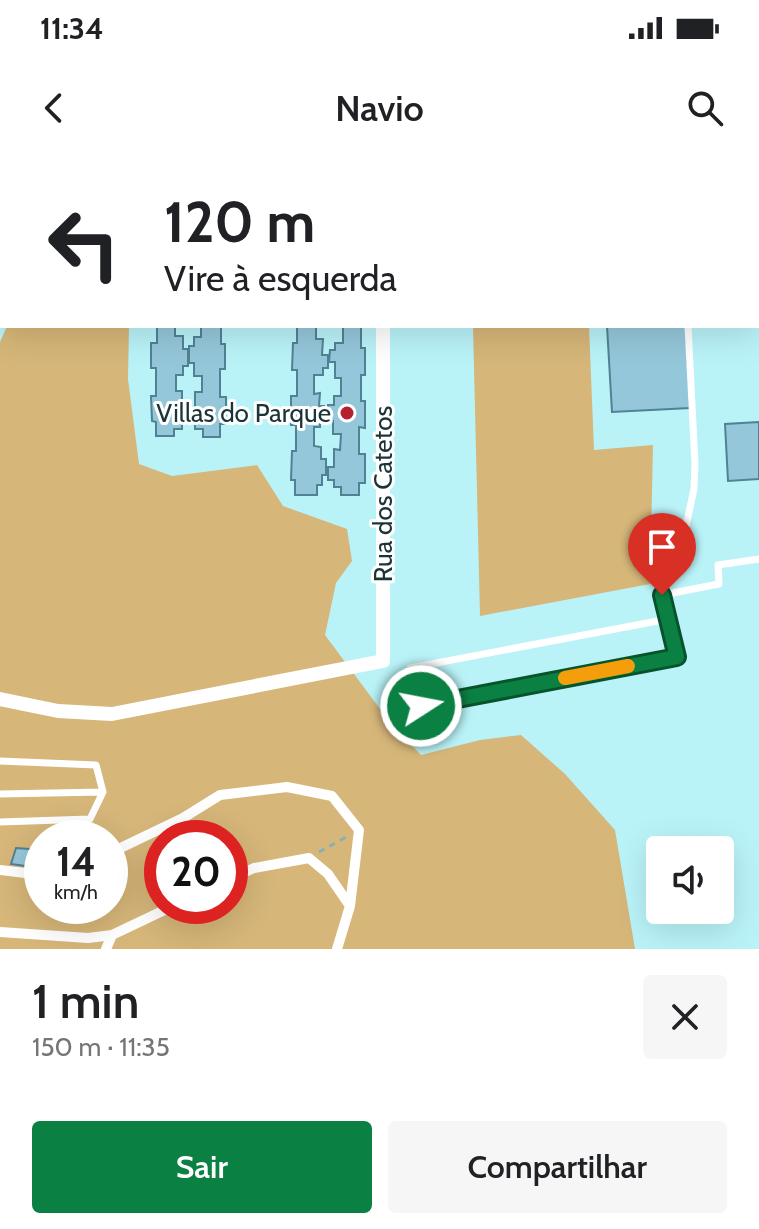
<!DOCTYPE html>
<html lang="pt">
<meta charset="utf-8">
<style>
:root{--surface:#fff;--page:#f6f6f6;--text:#202124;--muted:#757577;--accent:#0b8043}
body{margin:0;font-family:Cabin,sans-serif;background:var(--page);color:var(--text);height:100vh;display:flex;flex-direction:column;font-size:30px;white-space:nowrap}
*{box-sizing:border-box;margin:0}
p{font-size:26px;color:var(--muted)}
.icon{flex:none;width:44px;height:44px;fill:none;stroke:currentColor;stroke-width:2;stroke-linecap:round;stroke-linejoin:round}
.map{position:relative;height:789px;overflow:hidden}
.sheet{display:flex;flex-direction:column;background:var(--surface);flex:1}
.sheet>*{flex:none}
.guide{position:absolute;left:0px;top:0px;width:760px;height:168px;box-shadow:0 8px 32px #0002;background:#fff;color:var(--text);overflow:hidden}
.controls{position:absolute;left:646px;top:676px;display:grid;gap:16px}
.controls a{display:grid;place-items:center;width:88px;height:88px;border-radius:8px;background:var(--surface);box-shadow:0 8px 32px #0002;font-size:40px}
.speed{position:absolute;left:24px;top:660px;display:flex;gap:16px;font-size:40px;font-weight:700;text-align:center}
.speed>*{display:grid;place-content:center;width:104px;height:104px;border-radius:50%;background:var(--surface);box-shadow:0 8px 32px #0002;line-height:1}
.speed small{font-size:20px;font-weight:400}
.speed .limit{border:12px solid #d22;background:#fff;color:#111}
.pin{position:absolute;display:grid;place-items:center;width:68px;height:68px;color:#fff;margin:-82px -34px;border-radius:50% 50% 50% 0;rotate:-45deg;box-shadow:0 0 8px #0007}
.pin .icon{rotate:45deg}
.me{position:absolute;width:88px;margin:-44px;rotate:79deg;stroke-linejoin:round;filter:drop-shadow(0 0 6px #0008)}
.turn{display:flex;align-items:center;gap:28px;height:168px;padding:0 32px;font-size:36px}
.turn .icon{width:104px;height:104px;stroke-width:2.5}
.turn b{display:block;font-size:56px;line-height:68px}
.round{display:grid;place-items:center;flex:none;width:84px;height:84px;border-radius:8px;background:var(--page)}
.head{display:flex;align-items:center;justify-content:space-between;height:136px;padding:0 32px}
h1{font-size:48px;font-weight:600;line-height:60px}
.button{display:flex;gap:16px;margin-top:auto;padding:16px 32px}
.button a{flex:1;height:92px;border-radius:8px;background:var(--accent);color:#fff;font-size:32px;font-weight:600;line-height:92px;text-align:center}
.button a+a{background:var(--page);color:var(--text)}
.status{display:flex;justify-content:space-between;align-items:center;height:56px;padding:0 40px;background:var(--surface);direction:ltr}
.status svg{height:22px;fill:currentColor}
header{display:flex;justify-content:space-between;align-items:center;height:104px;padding:0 32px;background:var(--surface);font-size:36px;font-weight:600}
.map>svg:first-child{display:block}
</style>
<div class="status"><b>11:34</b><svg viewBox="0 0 49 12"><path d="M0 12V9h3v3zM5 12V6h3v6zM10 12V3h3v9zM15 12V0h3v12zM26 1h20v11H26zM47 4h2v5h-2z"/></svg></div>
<header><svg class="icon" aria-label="back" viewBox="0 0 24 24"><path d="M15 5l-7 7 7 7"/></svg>Navio<svg class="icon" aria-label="search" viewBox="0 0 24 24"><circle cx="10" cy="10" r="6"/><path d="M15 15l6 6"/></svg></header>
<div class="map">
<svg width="759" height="789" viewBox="0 0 759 789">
<rect width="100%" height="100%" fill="#b9f3f8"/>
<!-- green -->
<path fill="#d6b679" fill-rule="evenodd" d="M7 166H129L128 219 139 304 172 316 257 305 283 346 347 369 352 401 336 423 325 475 389 561 421 595 480 580 521 575 565 614 615 670 635 789H0V182ZM42 678H110V746H42ZM162 678H230V746H162Z
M473 166H589L594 290 653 285 650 424 480 456Z"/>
<!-- building -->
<path fill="#95c7da" stroke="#518293" stroke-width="2" d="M157 166H175V176H183V189H188V206H183V215H176V231H182V246L187 247V262H182V269H174V276H156V262L152 261 151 236H156V208H151V183H157Z
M201 166H221V184H225V209H220V237H226V264H220V277H203V269H195V262H189V249H195V232H202V216H194V203H189V186H194V177H201Z
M297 166H316V179H323L322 195H328V208H323V215H314V234L320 233 319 246H324V260H320V267H314V286L321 287V299H326V315H322V325H317V335H295V320H291L292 291H296V265H291V236H297V210H292L293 183H297Z
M343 166H361V188H365V215H361V241H365V268L359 267V294H365V323H359V335H341V327H334V320H328V307H334V289L340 290 341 274H333V261H328V245H334V236H341V218H335V202H329L330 190H335V183H343Z
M607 166H686L690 248 612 252Z
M759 262V319L728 321 725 264Z
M16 688 42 690 40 708 11 704Z"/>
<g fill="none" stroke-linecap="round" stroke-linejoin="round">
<!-- path -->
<path stroke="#83b1b5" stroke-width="3" stroke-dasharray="6 6" stroke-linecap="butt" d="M319 692 348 676"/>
<!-- service -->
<path stroke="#fff" stroke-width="7" d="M687 403 686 366 694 329 695 304 688 166
M668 459 410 508 421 546 677 497 662 435 719 424 718 405 759 399
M0 601 96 605 103 632 90 659 0 662
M0 634 103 632"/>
<!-- pedestrian -->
<path stroke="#fff" stroke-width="10" d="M110 693 183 658 220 635 287 627 332 636 359 670 350 746
M0 710 42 715
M230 719 254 708 309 698 328 714 350 746 337 789
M0 772 88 778 112 775 106 789
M112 775 173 746"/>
<!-- minor -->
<path stroke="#fff" stroke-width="14" d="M383 0V2
M324 2 329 0
M0 137 2 136
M0 539 58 551 112 554 383 501V166"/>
<!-- secondary -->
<path stroke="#f6dff9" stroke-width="18" d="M680 0 682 2
M703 0 705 2
M726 0 728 2
M15 2V0
M758 31 759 32
M758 54 759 55
M0 67 2 59
M758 75 759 76
M758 88 759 89"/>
</g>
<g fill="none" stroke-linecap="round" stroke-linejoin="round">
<defs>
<path id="route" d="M421 546 677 497 662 435"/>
</defs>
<!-- route casing -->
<use href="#route" stroke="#07532c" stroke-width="20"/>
<!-- route -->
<use href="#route" stroke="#0b8043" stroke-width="14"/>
<!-- slow -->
<path stroke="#f59e0b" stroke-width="14" d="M565 518 628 506"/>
</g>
<!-- markers -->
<circle fill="#b4222f" stroke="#fff" stroke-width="3" cx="347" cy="253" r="8"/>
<g text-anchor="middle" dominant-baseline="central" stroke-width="6" stroke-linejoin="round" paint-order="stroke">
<!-- poi labels -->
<g font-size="26" fill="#1c3436" stroke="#fff" text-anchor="end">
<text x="331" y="253">Villas do Parque</text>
</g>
<!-- street labels -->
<g font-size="26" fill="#1c3436" stroke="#fff">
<text transform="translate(383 334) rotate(-90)">Rua dos Catetos</text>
</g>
</g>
</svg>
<div class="controls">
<a><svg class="icon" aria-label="sound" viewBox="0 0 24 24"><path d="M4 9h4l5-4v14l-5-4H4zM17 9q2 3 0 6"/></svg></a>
</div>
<div class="speed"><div>14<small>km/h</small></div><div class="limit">20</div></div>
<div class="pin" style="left:662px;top:435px;background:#d93025"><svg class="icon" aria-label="arrive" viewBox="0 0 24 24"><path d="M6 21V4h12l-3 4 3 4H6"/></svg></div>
<svg class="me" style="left:421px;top:546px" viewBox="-20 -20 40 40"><circle r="17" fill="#0b8043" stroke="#fff" stroke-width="3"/><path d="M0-11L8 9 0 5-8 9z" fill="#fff"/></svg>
<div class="guide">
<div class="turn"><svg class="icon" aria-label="left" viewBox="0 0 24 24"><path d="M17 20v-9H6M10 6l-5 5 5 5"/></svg><div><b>120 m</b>Vire à esquerda</div></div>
</div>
</div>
<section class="sheet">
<div class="head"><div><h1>1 min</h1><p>150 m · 11:35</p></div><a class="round"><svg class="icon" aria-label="close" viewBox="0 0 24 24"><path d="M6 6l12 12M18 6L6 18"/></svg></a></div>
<div class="button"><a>Sair</a><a>Compartilhar</a></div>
</section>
